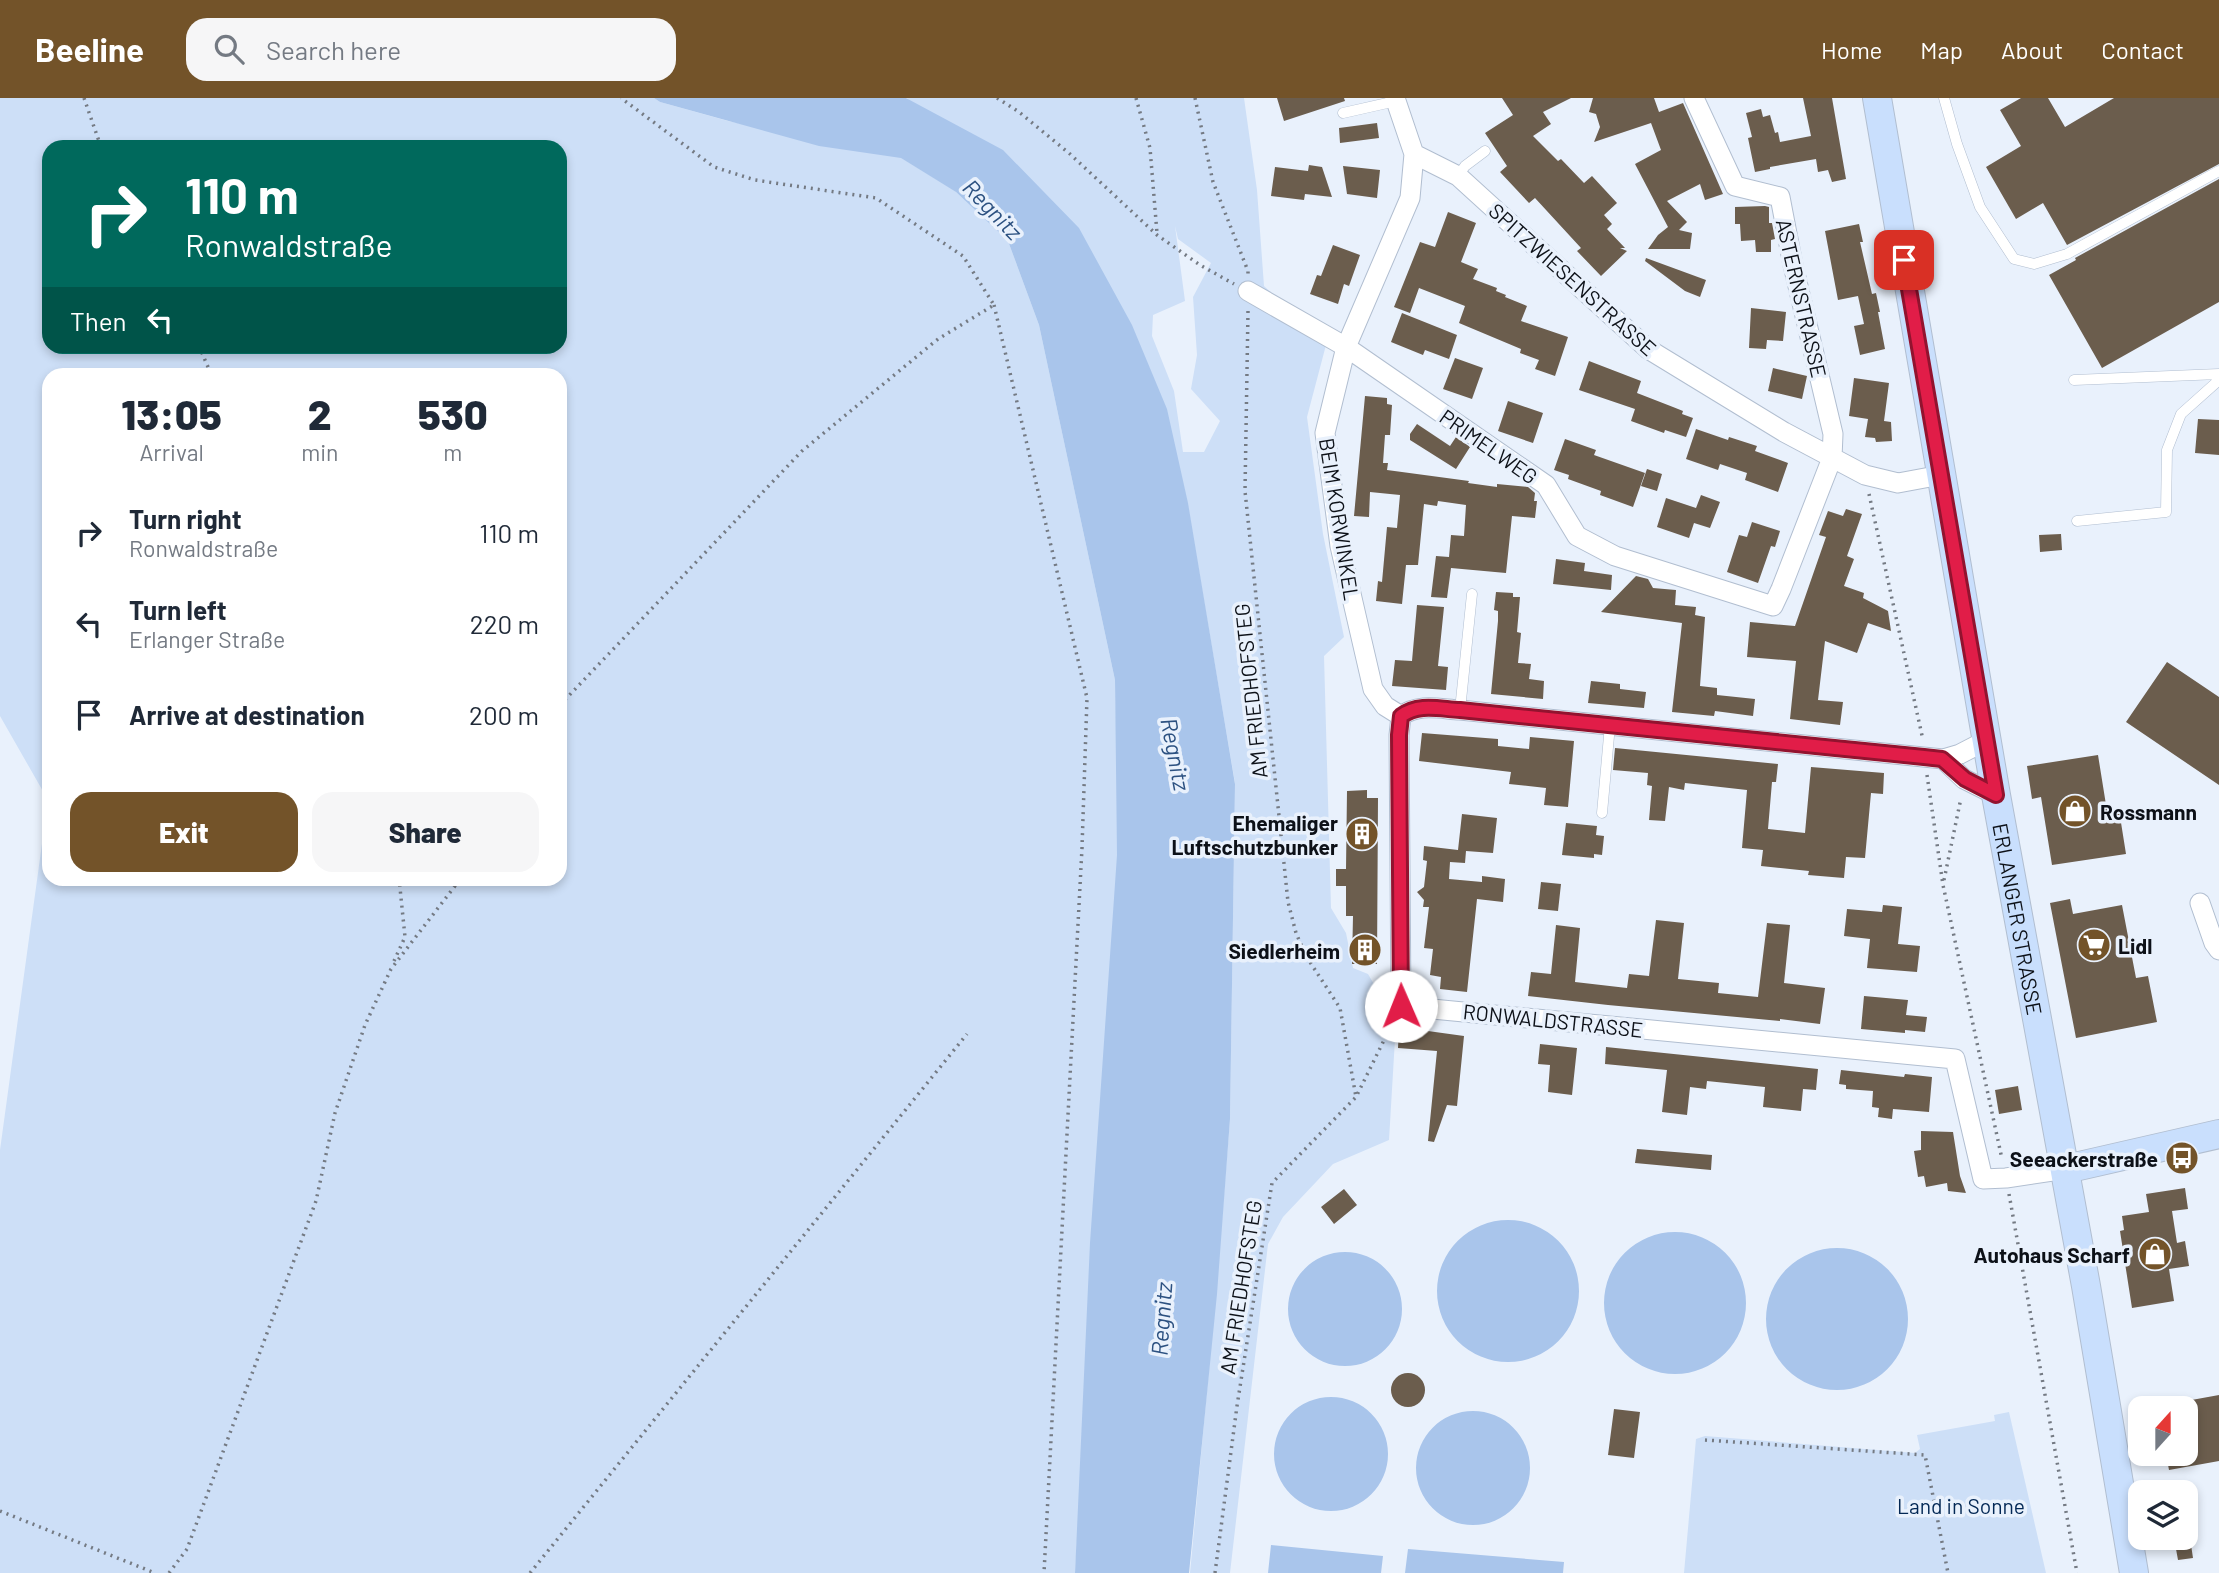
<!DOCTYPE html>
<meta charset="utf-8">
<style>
:root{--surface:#fff;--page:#f6f6f7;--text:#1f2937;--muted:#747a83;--accent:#735329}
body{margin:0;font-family:Barlow,sans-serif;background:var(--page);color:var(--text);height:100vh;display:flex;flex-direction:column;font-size:26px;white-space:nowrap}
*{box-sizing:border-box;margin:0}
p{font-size:23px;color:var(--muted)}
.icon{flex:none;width:38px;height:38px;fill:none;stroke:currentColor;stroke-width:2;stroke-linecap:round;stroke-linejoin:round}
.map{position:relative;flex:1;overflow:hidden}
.panel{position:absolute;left:42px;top:270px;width:525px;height:518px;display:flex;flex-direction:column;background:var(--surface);border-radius:21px;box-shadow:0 4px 10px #0003}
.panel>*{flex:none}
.top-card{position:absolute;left:42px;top:42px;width:525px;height:214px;border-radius:21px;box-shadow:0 4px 10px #0003;background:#00695c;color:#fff;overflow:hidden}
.needle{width:46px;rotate:21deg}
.fabs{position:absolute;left:2128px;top:1298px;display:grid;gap:14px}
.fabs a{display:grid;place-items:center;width:70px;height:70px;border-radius:14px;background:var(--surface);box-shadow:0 4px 10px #0003;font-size:35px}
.pin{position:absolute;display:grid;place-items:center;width:60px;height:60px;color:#fff;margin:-30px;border-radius:14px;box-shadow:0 4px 10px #0006}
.me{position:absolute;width:77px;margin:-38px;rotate:359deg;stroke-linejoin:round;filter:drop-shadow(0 0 5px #0008)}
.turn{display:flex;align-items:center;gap:24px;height:147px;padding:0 28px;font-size:32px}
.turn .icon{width:91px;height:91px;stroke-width:2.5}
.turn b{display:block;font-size:49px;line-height:60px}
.then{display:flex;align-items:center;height:66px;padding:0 28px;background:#0003;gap:14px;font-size:26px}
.eta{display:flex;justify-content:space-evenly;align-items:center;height:119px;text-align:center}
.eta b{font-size:42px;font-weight:800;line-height:49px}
.action{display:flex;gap:14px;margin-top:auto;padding:14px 28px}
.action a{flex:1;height:80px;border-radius:21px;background:var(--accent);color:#fff;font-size:28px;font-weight:800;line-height:80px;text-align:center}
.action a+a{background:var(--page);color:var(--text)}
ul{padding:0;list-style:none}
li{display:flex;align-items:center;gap:21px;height:91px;padding:0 28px}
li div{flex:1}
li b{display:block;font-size:26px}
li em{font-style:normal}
header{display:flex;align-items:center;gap:42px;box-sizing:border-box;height:98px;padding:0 35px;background:var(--accent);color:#fff}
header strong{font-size:33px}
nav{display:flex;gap:38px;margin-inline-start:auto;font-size:24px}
.search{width:490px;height:63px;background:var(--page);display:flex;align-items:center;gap:18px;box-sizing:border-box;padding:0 24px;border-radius:21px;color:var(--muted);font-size:26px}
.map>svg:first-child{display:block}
</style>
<header>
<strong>Beeline</strong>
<div class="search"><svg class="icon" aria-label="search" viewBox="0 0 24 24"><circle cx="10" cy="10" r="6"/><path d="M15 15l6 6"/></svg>Search here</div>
<nav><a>Home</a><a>Map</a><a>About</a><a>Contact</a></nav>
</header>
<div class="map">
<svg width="2219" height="1475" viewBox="0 0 2219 1475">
<rect width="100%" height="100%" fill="#e9f1fc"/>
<!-- green -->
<path fill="#cddff7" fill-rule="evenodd" d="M0 0H654L660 4 728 23 900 59 955 93 1008 143 1039 227 1115 582 1119 757 1075 1475H0V1052L48 702 0 618ZM49 49H560V248H49ZM49 276H560V780H49Z
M907 0H1244L1257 92 1264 188 1326 247 1307 319 1323 436 1344 539 1324 558 1331 810 1346 835 1353 870 1368 876 1396 924 1389 1042 1333 1066 1283 1119 1268 1146 1230 1475H1190L1216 1196 1230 1021 1235 685 1187 403 1166 311ZM1175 128 1178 141 1211 165 1193 199 1197 257 1191 291 1220 323 1204 354H1183L1174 293 1152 238 1153 217 1185 203Z
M2009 1314 2046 1475H1684L1696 1341 1705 1338 1915 1355 1920 1351 1917 1337 1995 1323 1994 1317Z"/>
<!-- water -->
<path fill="#a9c5eb" d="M654 0H906L1003 52 1079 130 1132 227 1167 311 1188 405 1235 686 1230 1021 1217 1196 1189 1475H1075L1090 1145 1117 757 1115 582 1039 227 1008 143 956 94 901 60 819 48 660 4Z
M1437 1193a71 71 0 1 1 142 0a71 71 0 1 1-142 0Z
M1604 1205a71 71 0 1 1 142 0a71 71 0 1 1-142 0Z
M1766 1221a71 71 0 1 1 142 0a71 71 0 1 1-142 0Z
M1288 1211a57 57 0 1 1 114 0a57 57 0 1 1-114 0Z
M1274 1356a57 57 0 1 1 114 0a57 57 0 1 1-114 0Z
M1416 1370a57 57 0 1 1 114 0a57 57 0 1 1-114 0Z
M1271 1447 1383 1458 1381 1475H1268Z
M1408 1451 1564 1464 1563 1475H1405Z"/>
<!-- building -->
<path fill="#6b5d4d" d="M1277 0H1344L1345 3 1284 23Z
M1502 0H1571L1543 14 1551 26 1533 38 1558 63 1561 61 1584 85 1592 78 1617 105 1604 117 1612 126 1607 131 1625 150H1620L1627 153 1601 178 1577 153 1581 150 1535 100 1529 105 1500 74 1507 68 1485 35 1513 17Z
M1593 0H1654L1659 14 1683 5 1723 96 1705 102 1700 86 1667 103 1687 124 1679 132 1692 135 1690 151H1648L1658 137 1668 129 1635 66 1661 52 1651 25 1594 44 1600 29 1596 16 1589 14Z
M1803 0H1832L1846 81 1832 84 1828 72 1818 74 1816 61 1770 69V71L1755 74 1748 40 1752 39 1746 15 1761 11 1763 19 1770 17 1775 35 1778 34 1780 44 1811 38Z
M2021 0H2048L2065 29 2114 0H2219V66L2067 147 2043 105 2016 121 1986 69 2021 48 2000 12Z
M1377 25 1379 40 1340 45 1339 30Z
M1309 67 1322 69 1332 99 1305 96 1304 102 1271 98 1275 69 1308 73Z
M1343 68 1380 72 1377 100 1347 96Z
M2219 81V204L2102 270 2049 177 2076 162 2075 160Z
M1765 108 1769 109V125H1772L1775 141 1771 142V154H1756L1755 142 1741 143 1740 126H1735V109Z
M1448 114 1476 125 1461 164 1478 171 1473 181 1497 190 1496 193 1506 197 1505 199 1527 208 1521 223 1568 239 1555 278 1535 271 1539 262 1520 255 1521 251 1459 225 1465 208 1419 190 1410 215 1394 209 1420 144 1435 149Z
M1859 126 1863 144H1860L1872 196 1876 195 1880 214H1878L1885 251 1860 257 1854 228 1864 226 1858 198 1838 202 1825 133Z
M1333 147 1360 157 1349 188 1344 186 1338 206 1310 196 1317 177 1321 178Z
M1646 160 1706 182 1700 199 1685 193 1645 163Z
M1751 210 1786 214 1783 243 1767 242 1766 251 1749 250Z
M1402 215 1457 237 1449 261 1425 252 1423 257 1391 244Z
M1455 260 1483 270 1472 301 1443 291Z
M1589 263 1641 283 1637 295 1673 309 1683 313 1682 316 1693 320 1686 339 1665 332 1664 335 1631 323 1635 311 1579 292Z
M1773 270 1807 278 1802 301 1768 293Z
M1854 280 1889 285 1884 323 1891 324 1892 343 1876 344 1875 340 1865 339 1868 321 1849 318Z
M1365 298 1387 300V306L1392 307 1390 337H1385L1383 365H1388L1387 372 1469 383 1468 385 1497 389V386L1528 389 1535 395 1534 403H1537L1535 420 1512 418 1506 475 1451 470 1447 500 1431 499 1436 458 1449 459 1451 437 1464 438 1466 407 1438 403 1437 408 1424 406 1418 467H1406L1402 506 1376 503 1378 483 1382 484 1387 429 1397 430 1400 397 1370 394 1369 419 1354 418Z
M1508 303 1543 315 1533 345 1498 333Z
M2198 321 2219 322V357L2195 355Z
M1417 326 1450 348 1456 339 1470 349 1456 371 1410 342V336Z
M1696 331 1728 342 1729 339 1757 348 1755 353 1788 365 1778 394 1745 382 1747 375 1720 366 1718 372 1686 361Z
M1565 341 1596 352 1594 357 1645 375 1633 409 1600 397 1601 393 1568 381 1569 377 1554 372Z
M1647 371 1662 376 1657 393 1641 388Z
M1701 397 1720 404 1710 430 1694 425 1689 440 1657 429 1666 400 1696 410Z
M1846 411 1862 416 1847 458 1854 461 1844 488 1864 495 1863 500 1888 513 1891 533 1868 525 1857 555 1825 543 1818 602 1843 604 1840 627 1790 621 1796 563 1747 559 1750 524 1795 528 1826 439 1819 437 1828 413 1843 418Z
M1752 424 1780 433 1775 449 1771 448 1758 485 1727 474 1739 437 1747 439Z
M2061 436 2062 452 2040 454 2039 437Z
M1556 461 1585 465 1584 473 1612 477 1611 492 1553 486Z
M1636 478 1648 481 1653 490 1676 492 1675 507 1696 509 1695 517 1705 519 1700 588 1717 590V597L1755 601 1753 618 1715 613 1714 618 1672 614 1682 525 1601 514Z
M1496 494 1513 495V499H1520L1517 534 1521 535 1518 565 1531 566 1529 581 1544 583 1543 601 1491 596 1498 523V513L1494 512Z
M1417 507 1444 509 1438 568 1448 569 1446 592 1392 588 1395 562 1412 563Z
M2167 564 2219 599V687L2126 624Z
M1591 583 1620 586V591L1646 594 1644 610 1588 605Z
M1422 635 1498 641V648L1529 651 1530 639 1574 643 1568 709 1544 707 1546 690 1509 686 1511 674 1419 663Z
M1615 650 1778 666 1776 684H1772L1768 731 1805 735 1811 669 1884 675 1883 696 1871 695 1865 760 1846 759 1844 780 1808 777 1809 773 1761 768 1763 752 1742 750 1747 692 1685 685 1684 692 1669 689 1665 723 1649 722 1652 688 1647 687 1648 675 1613 672Z
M2098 657 2107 713 2119 712 2126 756 2052 767 2041 699 2032 701 2027 668Z
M1367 692V700H1378L1377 866H1352L1353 818H1346V788H1336V771H1346L1347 693Z
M1462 716 1497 720 1493 755 1466 753 1465 765 1450 764 1449 781 1482 784V778L1505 781 1503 804 1477 801 1467 894 1440 891 1441 879 1430 877 1433 851 1424 850 1429 809H1423L1424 802 1417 794 1424 789 1427 763 1423 762 1424 748 1458 752Z
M1566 725 1597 728 1596 737 1604 738 1602 757 1594 756V760L1562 757Z
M1541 784 1561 786 1558 813 1538 811Z
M2070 801 2073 816 2122 807 2136 880 2148 878 2157 924 2076 940 2050 805Z
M1883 807 1902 809 1898 846 1920 848 1917 874 1867 870 1870 841 1844 838 1847 811 1882 814Z
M1656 822 1684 825 1678 881 1719 885 1718 895 1758 899 1767 825 1790 827 1784 885 1825 890 1820 926 1780 921V923L1608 907 1528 898 1531 874 1551 876 1556 827 1580 830 1575 884 1627 890 1629 876 1649 878Z
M1864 898 1908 902 1906 917 1927 919 1925 934 1905 932V935L1861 931Z
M1399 929 1464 938 1457 1008 1447 1007 1434 1044 1428 1043 1437 953 1398 950Z
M1540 946 1577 950 1572 997 1548 994 1550 967 1538 966Z
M1606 949 1818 971 1816 992 1803 991 1801 1013 1763 1009 1765 989 1707 983 1706 991 1690 989 1687 1017 1662 1014 1667 972 1605 966Z
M1841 972 1904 979 1905 976 1932 979 1929 1014 1893 1011 1892 1021 1878 1019 1879 1010 1872 1009 1873 993 1846 991V987L1839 986Z
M2018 988 2022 1012 1999 1016 1995 992Z
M1921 1033 1953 1034 1960 1078 1966 1095 1948 1093 1947 1085 1926 1089 1924 1078 1918 1079 1914 1053 1921 1052Z
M1637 1051 1712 1057 1711 1072 1635 1065Z
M2185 1090 2188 1111 2172 1113 2177 1145 2185 1143 2189 1168 2169 1171 2174 1203 2132 1210 2120 1133 2124 1132 2122 1118 2149 1114 2146 1096Z
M1344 1091 1357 1107 1334 1126 1321 1109Z
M1391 1292a17 17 0 1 1 34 0a17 17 0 1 1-34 0Z
M2219 1297V1363L2169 1372 2166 1356H2186V1303Z
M1614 1311 1640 1314 1634 1360 1608 1357Z
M2174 1440H2190L2193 1460 2178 1462Z"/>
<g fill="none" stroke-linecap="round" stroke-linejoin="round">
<defs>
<path id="service" d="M1944 0 1957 46 1980 109 2014 161 2034 166 2067 156 2219 73
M1343 15 1396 3
M1458 78 1465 68 1485 53
M2074 282 2219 276
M2077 423 2166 414 2167 352 2181 316 2219 282
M1460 612 1472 496
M1602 715 1610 627"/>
<path id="minor" d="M1395 0 1414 56 1458 78 1648 251 1784 334 1865 377 1898 385 1941 377
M1248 193 1346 249 1546 387 1577 438 1615 458 1773 508 1781 491 1832 360 1833 336 1793 167 1780 99 1735 88 1694 0
M1401 618 1385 608 1373 591 1340 448 1325 335 1346 249 1410 100 1414 56
M1987 642 1960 656 1943 661 1460 612C1440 611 1419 605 1401 618L1399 637 1401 908 1955 961 1983 1081 2006 1080 2066 1071
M1943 661 1964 681 1996 697
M2200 805 2214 845 2219 852"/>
<g id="secondary">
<path id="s1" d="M1877 0 1996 697 2086 1188 2134 1475"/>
<path d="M2066 1071 2219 1036"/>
</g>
</defs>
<!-- service casing -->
<use href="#service" stroke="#b1bed0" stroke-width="11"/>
<!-- minor casing -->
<use href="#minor" stroke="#b1bed0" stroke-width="21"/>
<!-- secondary casing -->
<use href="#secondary" stroke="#b1bed0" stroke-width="30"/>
<!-- path -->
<path stroke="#747a83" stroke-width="3.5" stroke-dasharray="2 5" stroke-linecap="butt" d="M84 0 101 49
M997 0 1019 14 1070 56 1157 137 1200 167 1234 186
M1136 0 1150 50 1157 135
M1195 0 1213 84 1248 173V177
M994 207 1087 600 1082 750 1044 1475
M1248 213 1245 393 1288 804 1296 835 1306 858 1340 910 1356 999
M199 248 211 276
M1869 396 1923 642
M560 607 802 353 938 241 994 207 963 158 876 100 755 82 714 69 621 0
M1927 677 1943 787 2002 1061
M1944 782 1961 700
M394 863 405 839 399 780
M2009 1096 2077 1475
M1705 1342 1925 1357 1948 1475
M0 1413 155 1475
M169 1475 187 1451 316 1103 335 1015 365 927 391 871 455 788 458 780
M530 1475 967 936
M1215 1475 1237 1308 1272 1085 1356 999 1394 922"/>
<!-- service -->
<use href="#service" stroke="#fff" stroke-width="10"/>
<!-- minor -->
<use href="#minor" stroke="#fff" stroke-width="19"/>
<!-- secondary -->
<use href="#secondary" stroke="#c9dffd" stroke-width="28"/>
</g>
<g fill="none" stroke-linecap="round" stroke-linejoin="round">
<defs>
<path id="route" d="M1401 908 1399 637 1401 618C1419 605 1439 611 1460 612L1924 659 1942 661 1965 681 1996 697 1904 162"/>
</defs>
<!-- route casing -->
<use href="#route" stroke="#92132f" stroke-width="18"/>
<!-- route -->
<use href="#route" stroke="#e11d48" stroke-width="12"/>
</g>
<!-- icons -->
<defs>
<symbol id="shop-disc" viewBox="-11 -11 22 22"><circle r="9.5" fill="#735329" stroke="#e9f1fc"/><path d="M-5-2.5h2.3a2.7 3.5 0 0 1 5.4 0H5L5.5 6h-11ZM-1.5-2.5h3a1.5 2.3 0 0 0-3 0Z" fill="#fff"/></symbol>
<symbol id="building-disc" viewBox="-11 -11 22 22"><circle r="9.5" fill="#735329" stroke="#e9f1fc"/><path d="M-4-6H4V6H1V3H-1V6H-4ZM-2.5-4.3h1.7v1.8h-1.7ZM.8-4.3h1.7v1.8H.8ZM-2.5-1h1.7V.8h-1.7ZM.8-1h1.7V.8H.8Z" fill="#fff"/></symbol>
<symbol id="supermarket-disc" viewBox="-11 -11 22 22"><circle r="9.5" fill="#735329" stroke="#e9f1fc"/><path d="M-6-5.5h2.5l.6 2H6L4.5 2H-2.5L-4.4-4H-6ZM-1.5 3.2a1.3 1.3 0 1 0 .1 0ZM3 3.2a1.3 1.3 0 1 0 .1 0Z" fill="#fff"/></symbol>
<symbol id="bus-disc" viewBox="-11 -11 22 22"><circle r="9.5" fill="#735329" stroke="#e9f1fc"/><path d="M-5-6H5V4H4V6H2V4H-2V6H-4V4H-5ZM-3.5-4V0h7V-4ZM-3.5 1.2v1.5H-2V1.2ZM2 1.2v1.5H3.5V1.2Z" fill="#fff"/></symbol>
</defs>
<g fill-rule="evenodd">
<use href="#shop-disc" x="2056" y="694" width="38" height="38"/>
<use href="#building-disc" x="1343" y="717" width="38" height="38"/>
<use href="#supermarket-disc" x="2075" y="828" width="38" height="38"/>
<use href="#building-disc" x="1346" y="833" width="38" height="38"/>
<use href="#bus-disc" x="2163" y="1041" width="38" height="38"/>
<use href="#shop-disc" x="2136" y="1137" width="38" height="38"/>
</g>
<g text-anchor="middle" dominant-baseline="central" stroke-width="7" stroke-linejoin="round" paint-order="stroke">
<!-- street labels -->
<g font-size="21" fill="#0d1118" stroke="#e9f1fc">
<text transform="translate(1573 181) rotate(42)">SPITZWIESENSTRASSE</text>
<text transform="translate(1802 200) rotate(77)">ASTERNSTRASSE</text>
<text transform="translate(1489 348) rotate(35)">PRIMELWEG</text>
<text transform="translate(1340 421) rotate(81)">BEIM KORWINKEL</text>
<text transform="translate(1250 593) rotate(-96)">AM FRIEDHOFSTEG</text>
<text stroke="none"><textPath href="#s1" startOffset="833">ERLANGER STRASSE</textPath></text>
<text transform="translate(1553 922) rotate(6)">RONWALDSTRASSE</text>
<text transform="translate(1240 1189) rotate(-81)">AM FRIEDHOFSTEG</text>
</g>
<!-- poi labels -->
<g font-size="21" font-weight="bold" fill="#0d1118" stroke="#e9f1fc" text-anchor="end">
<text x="2100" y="713" text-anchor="start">Rossmann</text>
<text x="1338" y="724">Ehemaliger<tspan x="1338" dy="24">Luftschutzbunker</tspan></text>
<text x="2118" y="847" text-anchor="start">Lidl</text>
<text x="1340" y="852">Siedlerheim</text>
<text x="2158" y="1060">Seeackerstraße</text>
<text x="2130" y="1156">Autohaus Scharf</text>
</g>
<!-- park labels -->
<g font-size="21" fill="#032855" stroke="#e9f1fc">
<text x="1961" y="1407">Land in Sonne</text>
</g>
<!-- water labels -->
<g font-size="23" font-style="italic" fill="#2c5181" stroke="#e9f1fc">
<text transform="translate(993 111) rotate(46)">Regnitz</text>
<text transform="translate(1176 656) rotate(79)">Regnitz</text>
<text transform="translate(1161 1221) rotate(-86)">Regnitz</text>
</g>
</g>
</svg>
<div class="fabs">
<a><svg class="needle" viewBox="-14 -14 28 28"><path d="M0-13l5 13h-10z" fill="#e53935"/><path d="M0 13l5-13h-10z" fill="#747a83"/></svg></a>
<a><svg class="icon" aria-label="layers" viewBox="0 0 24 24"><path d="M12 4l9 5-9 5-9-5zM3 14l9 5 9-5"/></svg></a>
</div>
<div class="pin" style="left:1904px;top:162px;background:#d93025"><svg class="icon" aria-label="arrive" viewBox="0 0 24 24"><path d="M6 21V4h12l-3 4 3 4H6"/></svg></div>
<svg class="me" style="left:1401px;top:908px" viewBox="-20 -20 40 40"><circle r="19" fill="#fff"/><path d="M0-13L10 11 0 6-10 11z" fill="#e11d48"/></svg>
<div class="top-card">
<div class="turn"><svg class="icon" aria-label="right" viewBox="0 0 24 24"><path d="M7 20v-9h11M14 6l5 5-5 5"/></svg><div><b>110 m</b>Ronwaldstraße</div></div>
<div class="then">Then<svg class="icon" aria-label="left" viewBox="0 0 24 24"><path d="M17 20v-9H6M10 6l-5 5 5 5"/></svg></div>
</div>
<section class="panel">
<div class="eta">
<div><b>13:05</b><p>Arrival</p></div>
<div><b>2</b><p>min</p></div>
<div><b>530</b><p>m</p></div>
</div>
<ul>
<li><svg class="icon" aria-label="right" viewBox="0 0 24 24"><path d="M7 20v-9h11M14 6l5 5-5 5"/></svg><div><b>Turn right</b><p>Ronwaldstraße</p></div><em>110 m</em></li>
<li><svg class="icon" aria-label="left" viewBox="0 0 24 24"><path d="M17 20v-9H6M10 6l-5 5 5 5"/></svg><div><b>Turn left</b><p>Erlanger Straße</p></div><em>220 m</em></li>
<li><svg class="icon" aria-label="arrive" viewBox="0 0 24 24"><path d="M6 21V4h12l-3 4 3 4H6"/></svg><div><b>Arrive at destination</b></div><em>200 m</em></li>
</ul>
<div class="action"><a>Exit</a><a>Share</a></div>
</section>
</div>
